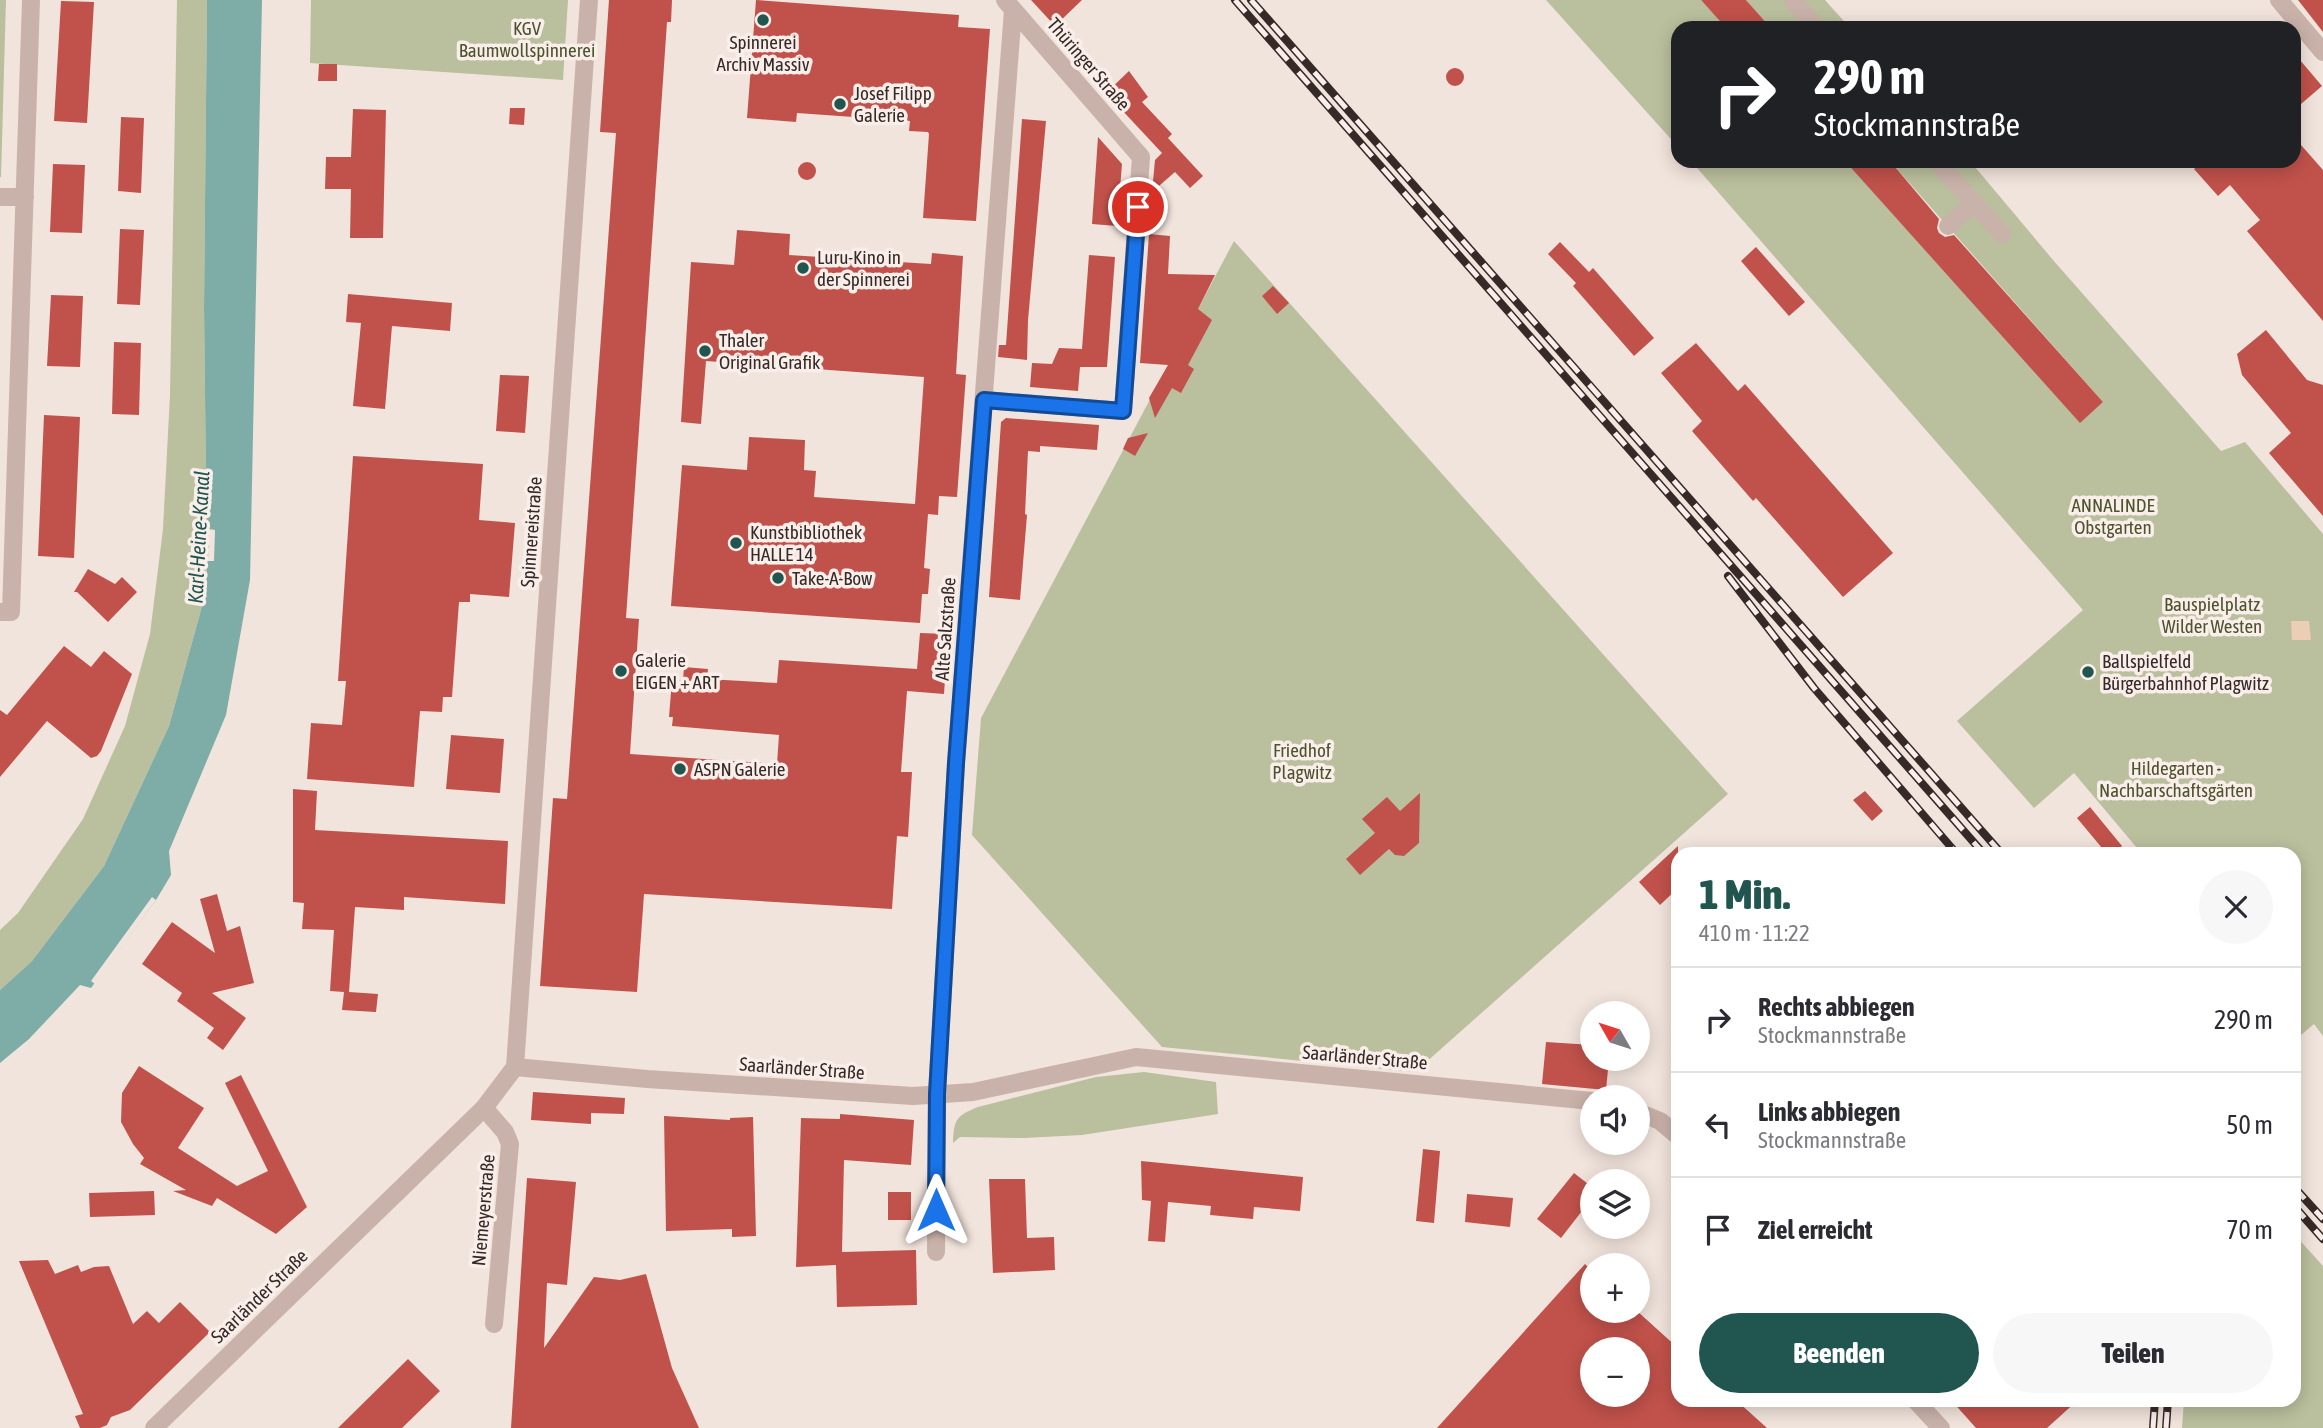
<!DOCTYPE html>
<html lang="de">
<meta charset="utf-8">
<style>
:root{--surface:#fff;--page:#f7f7f7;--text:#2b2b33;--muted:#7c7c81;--line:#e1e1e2;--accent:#20564f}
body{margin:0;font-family:"Asap Condensed",sans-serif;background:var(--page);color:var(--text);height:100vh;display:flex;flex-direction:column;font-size:26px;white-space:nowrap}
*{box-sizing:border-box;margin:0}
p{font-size:23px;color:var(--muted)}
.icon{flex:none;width:38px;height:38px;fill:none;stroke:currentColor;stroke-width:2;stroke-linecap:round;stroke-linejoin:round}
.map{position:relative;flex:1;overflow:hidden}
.panel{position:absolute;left:1671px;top:847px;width:630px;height:560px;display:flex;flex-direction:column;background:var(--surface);border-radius:21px;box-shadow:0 4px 18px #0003}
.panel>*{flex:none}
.top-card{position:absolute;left:1671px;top:21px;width:630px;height:147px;border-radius:21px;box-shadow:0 4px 18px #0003;background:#202124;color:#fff;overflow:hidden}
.needle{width:46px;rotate:309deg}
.fabs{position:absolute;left:1580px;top:1001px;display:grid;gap:14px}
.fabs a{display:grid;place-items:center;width:70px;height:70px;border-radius:50%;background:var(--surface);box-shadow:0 4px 18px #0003;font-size:35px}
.pin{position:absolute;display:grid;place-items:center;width:60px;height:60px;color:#fff;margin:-30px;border:4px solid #fff;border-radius:50%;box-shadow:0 2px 7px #0007}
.me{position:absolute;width:77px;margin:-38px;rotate:0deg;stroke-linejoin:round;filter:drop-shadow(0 0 5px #0008)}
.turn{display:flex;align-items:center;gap:24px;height:147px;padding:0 28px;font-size:32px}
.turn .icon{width:91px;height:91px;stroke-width:2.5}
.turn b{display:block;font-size:49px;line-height:60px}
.round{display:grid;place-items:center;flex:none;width:74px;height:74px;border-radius:37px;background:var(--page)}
.headline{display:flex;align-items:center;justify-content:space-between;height:119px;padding:0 28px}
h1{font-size:42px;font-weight:800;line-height:52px;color:var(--accent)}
.primary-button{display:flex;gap:14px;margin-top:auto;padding:14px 28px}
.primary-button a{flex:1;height:80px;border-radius:42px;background:var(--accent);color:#fff;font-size:28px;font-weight:800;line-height:80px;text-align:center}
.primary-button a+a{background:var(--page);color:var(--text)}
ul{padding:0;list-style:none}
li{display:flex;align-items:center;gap:21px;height:105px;padding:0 28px;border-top:2px solid var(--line)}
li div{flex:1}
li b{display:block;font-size:26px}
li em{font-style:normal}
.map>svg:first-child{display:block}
</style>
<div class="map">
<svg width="2323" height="1428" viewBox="0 0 2323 1428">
<rect width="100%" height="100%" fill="#f1e4dc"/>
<!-- green -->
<path fill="#babf9d" d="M0 0H6L1 177H0Z
M177 0H207L204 307 207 570 201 610 169 726 104 866 32 961 0 990V930L18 913 83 819 125 726 150 634 163 529 170 395Z
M311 0H568L563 80 310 63Z
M1546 0H1701L1726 28H1678V147Z
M1746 0H1825L1850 28H1771Z
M1691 161H1846L2080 422 2103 402 1890 161H1970L2053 260 2221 451 2245 442 2323 534V1036L2314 1024 2294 1041V854H2142L2074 773 2034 808 1957 721 2083 610Z
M1234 241 1728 794 1415 1072 1162 1047 972 835 981 718Z
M1144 1072 1216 1082 1218 1114 1082 1135 1024 1138 960 1137 953 1143C954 1119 956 1116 978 1107L1096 1077Z
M2294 1234 2323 1266V1428H2182L2184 1400H2294Z"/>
<!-- sand -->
<path fill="#ebceb4" d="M2291 621H2309L2311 640H2292Z"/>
<!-- water -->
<path fill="#7dada6" d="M207 0H262L250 580 226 715 169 851 171 875 156 900 91 988 80 985 29 1039 0 1063V990L32 961 104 866 169 726 201 610 207 570 204 307Z"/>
<!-- pier -->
<path fill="#f1e4dc" d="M209 529 215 530 214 561H208Z
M152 897 156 900 95 984 91 981Z"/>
<!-- building -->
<path fill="#c1524b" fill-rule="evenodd" d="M609 0H672L671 22H667L626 618 639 619 630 754 777 764 779 735 672 726 673 717H669L672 680 683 681 684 667 708 669 707 679 777 683 779 660 917 669 920 633 948 634 944 694 907 691 901 772H912L908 837 897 836 892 909 644 894 637 992 540 986 553 798 567 799 616 133 600 132Z
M756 0 959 15 958 27 990 29 976 221 923 218 929 134 928 132 909 131 910 121 797 113 796 122 747 118Z
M1031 0H1082L1055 26Z
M1701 0H1746L1771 28H1726Z
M2298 0H2323V32Z
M61 1 94 2 87 123 54 121Z
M2294 53 2322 86 2294 110Z
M319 64H337V81H318Z
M1446 77a9 9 0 1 1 18 0a9 9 0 1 1-18 0Z
M1129 71 1148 97 1142 102 1172 134 1168 138 1203 176 1190 188 1175 172 1152 192 1155 160 1162 153 1106 93Z
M510 108H525L524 125 509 124Z
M353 109 386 110 383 238H350L351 189H325L326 157H351Z
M121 117 144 118 141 193 118 191Z
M1022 119 1046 121 1028 320 1027 360 998 357 999 345H1006Z
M1098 137 1122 164 1117 226 1092 224Z
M2294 137 2323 170V321L2247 231 2260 220 2230 185 2218 196 2194 169 2203 161H2294Z
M1845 161H1890L1939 219 1937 228 1939 233 1945 237 1954 235 2103 402 2080 423Z
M798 171a9 9 0 1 1 18 0a9 9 0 1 1-18 0Z
M53 164 85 165 82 233 50 232Z
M120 229 144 230 140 305 117 304Z
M737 230 790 234 789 255 931 264 932 253 963 256 956 374 966 375 957 497 939 496 938 515 928 514 924 568 930 569 928 594H922L920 623 671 606 682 465 747 470 749 437 805 440 804 470 816 471 814 497 915 504 924 377 706 361 701 424 681 422 691 262 734 265Z
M1149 234 1170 236 1168 274 1215 275 1198 309 1212 320 1188 365 1194 369 1181 393 1172 388 1155 418 1149 398 1168 365 1140 363Z
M1560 242 1589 272 1593 268 1654 338 1634 356 1573 286 1576 283 1548 254Z
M1756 247 1805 302 1789 316 1741 261Z
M1089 255 1115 257 1107 367H1080L1078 391 1030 387 1032 363 1052 364 1059 348 1082 349Z
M1273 286 1289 303 1277 314 1262 296Z
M348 294 452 303 450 331 392 326 385 409 353 406 361 323 346 322Z
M51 295 83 296 80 367 47 366Z
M2266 330 2307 380 2323 385V516L2269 453 2291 433 2242 375 2237 354Z
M114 342 141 343 139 415 112 414Z
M1696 343 1738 391 1745 384 1893 553 1843 597 1756 498 1753 501 1692 431 1702 421 1661 373Z
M500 375 529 376 525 433 496 431Z
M44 415 80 417 74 558 38 556Z
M1006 418 1099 425 1097 450 1040 446V452L1028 451 1025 514 1027 515 1020 600 989 597 1001 422Z
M1148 433 1135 456 1123 449 1128 438Z
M353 456 483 464 479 520 515 523 509 597 470 594V602H459L452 697H443L442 712 420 711 414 787 307 779 311 723 342 725 346 681H338Z
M88 569 115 584 122 577 137 592 108 622 77 592H74Z
M64 646 91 667 104 651 132 674 101 751 97 756 91 758 47 721 0 777V710L7 715Z
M451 735 504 739 500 793 446 789Z
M293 789 317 791 315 830 508 841 505 904 404 897V910L355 907 349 992 378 994 376 1012 342 1010 344 992 330 991 334 930 302 929 304 903 293 902Z
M1865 791 1883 811 1872 821 1853 800Z
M1420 793 1419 843 1404 856 1395 855 1389 849 1360 875 1346 859 1375 833 1362 819 1387 797 1400 811Z
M2090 807 2122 846 2113 854H2107L2077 818Z
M1678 846V888L1660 905 1639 882Z
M217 894 227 931 240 926 254 983 212 993 246 1018 223 1050 207 1038 214 1028 177 1001 182 993 142 964 172 922 215 953 200 899Z
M1546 1042 1592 1045V1059H1609L1606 1090 1542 1084Z
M139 1066 204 1108 178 1148 237 1186 268 1171 225 1083 241 1075 307 1207 276 1234 217 1198 212 1206 173 1191 186 1190 140 1164 144 1158 133 1144 121 1122 122 1093Z
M533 1092 625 1098 624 1114 591 1113V1124L531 1120Z
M840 1114 914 1120 911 1165 844 1160 842 1252 916 1250 917 1305 837 1307 836 1265 796 1267 801 1118 840 1119Z
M664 1116 730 1120V1118L753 1117 756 1236 732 1237V1229L666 1231Z
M1423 1149 1440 1151 1434 1223 1416 1221Z
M1141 1161 1303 1177 1300 1211 1254 1207 1253 1219 1210 1215 1211 1206 1168 1202 1165 1242 1148 1241 1151 1201 1142 1200Z
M1574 1173 1592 1187V1198L1561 1238 1537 1219Z
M527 1178 576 1182 567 1285 547 1283 544 1348 594 1277 620 1280 646 1274 672 1368 699 1428H511Z
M989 1179H1025L1027 1238 1054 1237 1055 1270 993 1273Z
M154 1191 155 1215 90 1217 89 1193Z
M888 1192H911V1220H888Z
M1467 1194 1513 1198 1510 1227 1465 1222Z
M48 1260 55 1274 78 1265 81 1272 94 1267 109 1266 133 1324 147 1311 159 1323 180 1302 210 1332 130 1410 111 1417 107 1425 100 1428H80L75 1416 83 1414 19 1261Z
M1585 1264 1592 1271V1311H1637L1678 1348V1400H1736L1767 1428H1437ZM1592 1349H1638V1395H1592Z
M408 1359 440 1391 402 1428H338Z
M1951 1400H2078L2047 1428H1976Z"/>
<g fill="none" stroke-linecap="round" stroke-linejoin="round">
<!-- minor -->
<path stroke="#c9b2a9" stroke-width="18" d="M1792 0 1817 28
M2279 0 2323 52
M1936 161 2002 234
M0 197H25
M1948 226 1973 203
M984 400 1123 411 1141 157 1005 0
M0 612H11L31 0
M515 1067 647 1079 913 1096 973 1092 1136 1057 1592 1101
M484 1108 505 1132 510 1144 494 1324
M1638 1112 1660 1121 1678 1136
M936 1252 937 1094 956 763 1013 10
M1915 1400 1941 1428"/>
<!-- tertiary -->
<path stroke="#c9b2a9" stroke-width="18" d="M154 1428 484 1108 515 1067 589 0"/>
<defs>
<path id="rail" d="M1235 0 1984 854
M1251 0 2002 854
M1728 576 1814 688 1957 854
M2294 1187 2323 1219
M2294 1206 2323 1239
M2153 1428 2155 1400
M2166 1428 2168 1400"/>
</defs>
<!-- rail casing -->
<use href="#rail" stroke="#362a28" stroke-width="8"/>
<!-- rail -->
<use href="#rail" stroke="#f9eee9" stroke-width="5" stroke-dasharray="16" stroke-linecap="butt"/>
</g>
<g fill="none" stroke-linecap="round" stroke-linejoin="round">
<defs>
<path id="route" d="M936 1210 937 1094 956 763 984 400 1123 411 1138 207"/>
</defs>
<!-- route casing -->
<use href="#route" stroke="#114b97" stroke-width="18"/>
<!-- route -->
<use href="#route" stroke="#1a73e8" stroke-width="12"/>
</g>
<!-- markers -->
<g fill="#20564f" stroke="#f9eee9" stroke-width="2.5">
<circle cx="763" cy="20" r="7"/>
<circle cx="840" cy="104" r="7"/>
<circle cx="803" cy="268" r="7"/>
<circle cx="705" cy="351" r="7"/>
<circle cx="736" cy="543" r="7"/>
<circle cx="778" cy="578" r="7"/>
<circle cx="621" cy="671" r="7"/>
<circle cx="2088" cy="672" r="7"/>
<circle cx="680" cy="769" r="7"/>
</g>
<g text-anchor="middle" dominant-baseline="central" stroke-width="7" stroke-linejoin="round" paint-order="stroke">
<!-- park labels -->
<g font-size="19" fill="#4c532d" stroke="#f9eee9">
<text x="527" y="28">KGV<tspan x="527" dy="22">Baumwollspinnerei</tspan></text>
<text x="2113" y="505">ANNALINDE<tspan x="2113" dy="22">Obstgarten</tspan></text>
<text x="2212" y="604">Bauspielplatz<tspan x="2212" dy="22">Wilder Westen</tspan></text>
<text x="1302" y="750">Friedhof<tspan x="1302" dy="22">Plagwitz</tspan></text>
<text x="2176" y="768">Hildegarten -<tspan x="2176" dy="22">Nachbarschaftsgärten</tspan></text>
</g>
<!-- poi labels -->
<g font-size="19" fill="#362a28" stroke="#f9eee9" text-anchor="start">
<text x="763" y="42" text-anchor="middle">Spinnerei<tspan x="763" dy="22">Archiv Massiv</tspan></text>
<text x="854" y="93">Josef Filipp<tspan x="854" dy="22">Galerie</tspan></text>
<text x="817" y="257">Luru-Kino in<tspan x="817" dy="22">der Spinnerei</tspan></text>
<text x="719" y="340">Thaler<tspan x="719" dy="22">Original Grafik</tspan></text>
<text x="750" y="532">Kunstbibliothek<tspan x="750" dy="22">HALLE 14</tspan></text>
<text x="792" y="578">Take-A-Bow</text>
<text x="635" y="660">Galerie<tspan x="635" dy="22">EIGEN + ART</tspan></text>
<text x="2102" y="661">Ballspielfeld<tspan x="2102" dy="22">Bürgerbahnhof Plagwitz</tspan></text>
<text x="694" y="769">ASPN Galerie</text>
</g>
<!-- street labels -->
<g font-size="19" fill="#362a28" stroke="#f9eee9">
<text transform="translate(1089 64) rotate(49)">Thüringer Straße</text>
<text transform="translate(531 532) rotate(-86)">Spinnereistraße</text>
<text transform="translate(945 629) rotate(-86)">Alte Salzstraße</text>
<text transform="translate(1365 1057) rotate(5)">Saarländer Straße</text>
<text transform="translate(802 1068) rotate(4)">Saarländer Straße</text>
<text transform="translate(483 1210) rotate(-85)">Niemeyerstraße</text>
<text transform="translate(259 1296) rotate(-44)">Saarländer Straße</text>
</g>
<!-- water labels -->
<g font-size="21" font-style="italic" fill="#20564f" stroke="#f9eee9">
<text transform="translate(198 537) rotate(-87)">Karl-Heine-Kanal</text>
</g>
</g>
</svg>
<div class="fabs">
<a><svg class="needle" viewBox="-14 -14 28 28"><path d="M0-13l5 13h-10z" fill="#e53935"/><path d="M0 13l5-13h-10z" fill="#7c7c81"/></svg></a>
<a><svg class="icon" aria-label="sound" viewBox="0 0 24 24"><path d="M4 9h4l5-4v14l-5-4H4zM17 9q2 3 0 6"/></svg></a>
<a><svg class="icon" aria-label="layers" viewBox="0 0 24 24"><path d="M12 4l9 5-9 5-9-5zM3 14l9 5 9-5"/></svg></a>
<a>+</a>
<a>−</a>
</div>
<div class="pin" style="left:1138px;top:207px;background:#d93025"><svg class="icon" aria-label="arrive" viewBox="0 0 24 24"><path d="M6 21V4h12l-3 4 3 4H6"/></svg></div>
<svg class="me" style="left:936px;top:1210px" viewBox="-20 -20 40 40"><path d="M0-17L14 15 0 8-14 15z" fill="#1a73e8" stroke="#fff" stroke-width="4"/></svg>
<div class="top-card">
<div class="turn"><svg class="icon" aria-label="right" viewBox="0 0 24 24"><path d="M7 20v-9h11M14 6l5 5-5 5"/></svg><div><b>290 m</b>Stockmannstraße</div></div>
</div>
<section class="panel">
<div class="headline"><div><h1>1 Min.</h1><p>410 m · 11:22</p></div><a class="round"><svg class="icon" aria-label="close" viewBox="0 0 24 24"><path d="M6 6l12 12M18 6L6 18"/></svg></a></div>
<ul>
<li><svg class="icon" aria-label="right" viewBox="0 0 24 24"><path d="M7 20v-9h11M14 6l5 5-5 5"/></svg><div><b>Rechts abbiegen</b><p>Stockmannstraße</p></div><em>290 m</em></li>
<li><svg class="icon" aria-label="left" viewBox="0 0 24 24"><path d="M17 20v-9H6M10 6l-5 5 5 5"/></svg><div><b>Links abbiegen</b><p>Stockmannstraße</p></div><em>50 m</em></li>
<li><svg class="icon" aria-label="arrive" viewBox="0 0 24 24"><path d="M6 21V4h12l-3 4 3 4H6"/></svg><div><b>Ziel erreicht</b></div><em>70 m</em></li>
</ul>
<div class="primary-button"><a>Beenden</a><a>Teilen</a></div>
</section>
</div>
